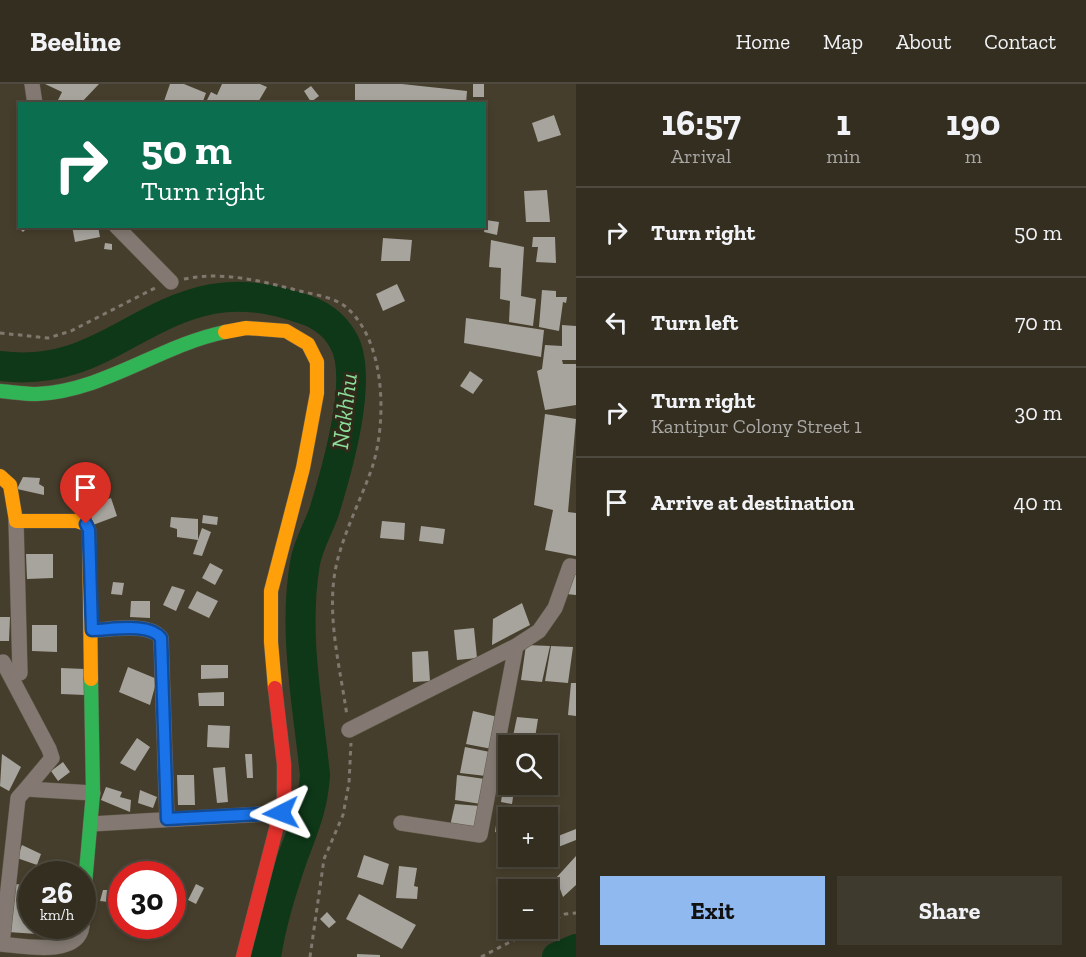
<!DOCTYPE html>
<meta charset="utf-8">
<style>
:root{--surface:#342e21;--page:#3f3a2e;--text:#f1f3f6;--muted:#a9a8a5;--line:#4e4a3f;--accent:#90b9f0}
body{margin:0;font-family:"Zilla Slab",serif;background:var(--page);color:var(--text);height:100vh;display:flex;flex-direction:column;font-size:22px;white-space:nowrap}
*{box-sizing:border-box;margin:0}
p{font-size:20px;color:var(--muted)}
.icon{flex:none;width:33px;height:33px;fill:none;stroke:currentColor;stroke-width:2;stroke-linecap:round;stroke-linejoin:round}
.map{position:relative;flex:1;overflow:hidden}
.sheet{display:flex;flex-direction:column;background:var(--surface);width:510px}
.sheet>*{flex:none}
.guide{position:absolute;left:18px;top:18px;width:468px;height:126px;border-radius:0px;box-shadow:0 3px 9px #0003,0 0 0 2px var(--line);background:#0b6e4f;color:#fff;overflow:hidden}
.buttons{position:absolute;left:498px;top:651px;display:grid;gap:12px}
.buttons a{display:grid;place-items:center;width:60px;height:60px;border-radius:0px;background:var(--surface);box-shadow:0 3px 9px #0003,0 0 0 2px var(--line);font-size:30px}
.speed{position:absolute;left:18px;top:777px;display:flex;gap:12px;font-size:30px;font-weight:700;text-align:center}
.speed>*{display:grid;place-content:center;width:78px;height:78px;border-radius:50%;background:var(--surface);box-shadow:0 3px 9px #0003,0 0 0 2px var(--line);line-height:1}
.speed small{font-size:15px;font-weight:400}
.speed .limit{border:9px solid #d22;background:#fff;color:#111}
.pin{position:absolute;display:grid;place-items:center;width:51px;height:51px;color:#fff;margin:-62px -26px;border-radius:50% 50% 50% 0;rotate:-45deg;box-shadow:0 0 6px #0007}
.pin .icon{rotate:45deg}
.me{position:absolute;width:66px;margin:-33px;rotate:267deg;stroke-linejoin:round;filter:drop-shadow(0 0 4px #0008)}
.turn{display:flex;align-items:center;gap:21px;height:126px;padding:0 24px;font-size:27px}
.turn .icon{width:78px;height:78px;stroke-width:2.5}
.turn b{display:block;font-size:42px;line-height:51px}
.eta{display:flex;justify-content:space-evenly;align-items:center;height:102px;text-align:center}
.eta b{font-size:36px;font-weight:800;line-height:42px}
.button{display:flex;gap:12px;margin-top:auto;padding:12px 24px}
.button a{flex:1;height:69px;border-radius:0px;background:var(--accent);color:#111;font-size:24px;font-weight:800;line-height:69px;text-align:center}
.button a+a{background:var(--page);color:var(--text)}
ul{padding:0;list-style:none}
li{display:flex;align-items:center;gap:18px;height:90px;padding:0 24px;border-top:2px solid var(--line)}
li div{flex:1}
li b{display:block;font-size:22px}
li em{font-style:normal}
header{display:flex;align-items:center;gap:36px;box-sizing:border-box;height:84px;padding:0 30px;background:var(--surface);border-bottom:2px solid var(--line)}
header strong{font-size:28px}
nav{display:flex;gap:33px;margin-inline-start:auto;font-size:21px}
main{display:flex;flex:1;min-height:0}
.map>svg:first-child{display:block}
</style>
<header>
<strong>Beeline</strong>
<nav><a>Home</a><a>Map</a><a>About</a><a>Contact</a></nav>
</header>
<main>
<div class="map">
<svg width="576" height="873" viewBox="0 0 576 873">
<rect width="100%" height="100%" fill="#463e2c"/>
<g fill="none" stroke-linecap="round" stroke-linejoin="round">
<!-- river -->
<path stroke="#0e3818" stroke-width="30" d="M0 282C93 294 132 231 212 215 240 210 270 214 297 223 316 228 333 238 343 256 365 293 336 389 324 428 318 445 308 461 305 479 293 549 308 622 315 691 313 724 303 745 292 775 281 808 271 839 266 873
M557 873 576 865"/>
</g>
<!-- building -->
<path fill="#a6a49d" d="M45 0H99L80 20H56L62 8Z
M170 0H184L206 9 202 20H163Z
M222 0H260L267 3 257 20H236L232 17 230 20H205L211 8 217 11Z
M355 0H402L467 7 466 20H355Z
M473 0H484V13H473Z
M311 2 319 12 311 18 304 7Z
M554 31 561 51 538 58 532 39Z
M547 106 550 138H526L524 107Z
M486 136 499 138 497 151 484 148Z
M20 138V142H29L23 148 16 141Z
M72 142H98L100 153 75 158Z
M391 142H415L414 146H391Z
M533 153H555L556 179 536 178 538 163H532Z
M383 154 412 156 410 177H381Z
M491 156 524 163 521 212 536 215 533 242 509 238 510 217 500 215 501 184 489 183Z
M105 159 112 160V166L104 165Z
M397 200 405 217 383 227 376 210Z
M542 206 556 207V213H567L566 219 563 218 559 247 539 243Z
M466 234 544 246 541 273 464 259Z
M562 241 576 242V276H562L563 280H576V321L545 326 537 287 542 285 545 261 562 262Z
M470 287 483 296 473 310 460 302Z
M545 330 576 335 568 428 576 429V472L545 466 553 426 534 421Z
M23 393 40 394 39 400 44 403V411L17 405Z
M111 414 117 432 93 441 89 421Z
M203 431 218 433 217 441 202 439Z
M171 433 198 435V456L177 453V445L170 443Z
M382 437 405 439 404 456 380 454Z
M421 442 445 445 443 460 419 457Z
M202 444 211 448 202 472 193 470Z
M26 470H53V494L27 495Z
M210 479 223 486 215 501 202 494Z
M576 486V511L566 510Z
M113 498 124 499 122 511 111 510Z
M172 502 185 506 176 527 163 521Z
M197 507 218 517 209 534 188 524Z
M131 517H150V534L130 533Z
M522 519 530 541 492 561 493 535Z
M0 533H10L9 557H0Z
M32 541H57V568L32 567Z
M474 544 477 574 457 576 454 546Z
M526 561 550 562 542 598 521 596Z
M551 562 573 563 568 599 545 597Z
M428 567 430 597 413 598 412 568Z
M201 581H228V594L201 595Z
M128 583 157 595 150 621 119 608Z
M61 584 85 585V611L61 610Z
M571 599H576V632L568 631Z
M224 608V622H199L198 609Z
M473 627 498 633 492 665 466 660Z
M517 633 538 635 534 660 512 657Z
M208 641 230 642 229 664 207 663Z
M137 654 150 663 135 687 120 679Z
M465 663 490 668 486 692 460 689Z
M2 670 21 683 9 707 0 702Z
M245 670H252L253 694H247Z
M63 678 70 688 58 697 51 687Z
M225 683 228 718 217 719 213 684Z
M177 691H194L195 721H178Z
M457 691 485 695 481 720 455 716Z
M504 697 515 700 512 720 501 718Z
M106 703 122 708 120 713 131 716 130 728 101 716Z
M140 706 157 713 153 724 138 719Z
M455 720 480 722 475 745 450 742Z
M498 727 514 729 513 734H508V750L495 748Z
M576 745V756L548 767V756Z
M22 761 41 770 37 781 17 774Z
M364 771 389 780 383 801 357 793Z
M576 772V801L563 813 556 794Z
M55 777 81 784 79 790H50Z
M399 782 417 784 414 802 418 803 417 815 396 814Z
M13 800 32 801V842H38L37 850 8 848Z
M196 800 204 804 196 820 188 816Z
M103 806H120L118 819 100 817Z
M359 810 416 841 402 865 346 835Z
M327 828 336 838 329 844 320 835Z
M357 870 380 871V873H357Z"/>
<g fill="none" stroke-linecap="round" stroke-linejoin="round">
<defs>
<path id="street" d="M32 0 35 20
M116 142 171 198
M16 437 20 589
M91 546C111 546 149 538 161 554L167 735
M3 578 49 665 52 674 26 705
M349 646 516 562
M401 739 480 751 516 562 539 547 555 524 570 482 576 483
M91 740 281 729
M0 860C24 862 78 873 82 842
M2 860 18 714 26 705 93 709"/>
<path id="fast" d="M0 307C12 308 25 310 37 310 104 307 161 261 225 248
M82 834 93 709 91 595"/>
<path id="slow" d="M225 248 246 244 286 247 308 260 317 278V309L303 384 271 507V558L275 604
M0 392 10 401 16 437H77L86 440 89 446 91 595"/>
<path id="jam" d="M243 873 284 714V680L275 604"/>
</defs>
<!-- street casing -->
<use href="#street" stroke="#605a4a" stroke-width="16"/>
<!-- fast casing -->
<use href="#fast" stroke="#605a4a" stroke-width="15"/>
<!-- slow casing -->
<use href="#slow" stroke="#605a4a" stroke-width="15"/>
<!-- jam casing -->
<use href="#jam" stroke="#605a4a" stroke-width="15"/>
<!-- path -->
<path stroke="#80786f" stroke-width="3" stroke-dasharray="4.5 4.5" stroke-linecap="butt" d="M184 195C224 187 261 197 300 207 315 211 335 213 347 224 386 258 387 338 372 384 361 415 345 446 337 478 325 528 340 582 347 632
M0 249 48 254 71 247 155 204
M548 839 565 830 576 829
M310 873 324 775 343 731 349 699 351 659
M481 873 537 844"/>
<!-- street -->
<use href="#street" stroke="#837972" stroke-width="15"/>
<!-- fast -->
<use href="#fast" stroke="#30b455" stroke-width="14"/>
<!-- slow -->
<use href="#slow" stroke="#ff9f0a" stroke-width="14"/>
<!-- jam -->
<use href="#jam" stroke="#e5322d" stroke-width="14"/>
</g>
<g fill="none" stroke-linecap="round" stroke-linejoin="round">
<defs>
<path id="route" d="M86 440 89 446 92 546C111 546 149 538 161 554L167 735 281 729"/>
</defs>
<!-- route casing -->
<use href="#route" stroke="#114b97" stroke-width="15"/>
<!-- route -->
<use href="#route" stroke="#1a73e8" stroke-width="10"/>
</g>
<g text-anchor="middle" dominant-baseline="central" stroke-width="6" stroke-linejoin="round" paint-order="stroke">
<!-- water labels -->
<g font-size="24" font-style="italic" fill="#8bde99" stroke="#302a1b">
<text transform="translate(344 327) rotate(-83)">Nakhhu</text>
</g>
</g>
</svg>
<div class="buttons">
<a><svg class="icon" aria-label="search" viewBox="0 0 24 24"><circle cx="10" cy="10" r="6"/><path d="M15 15l6 6"/></svg></a>
<a>+</a>
<a>−</a>
</div>
<div class="speed"><div>26<small>km/h</small></div><div class="limit">30</div></div>
<div class="pin" style="left:86px;top:440px;background:#d93025"><svg class="icon" aria-label="arrive" viewBox="0 0 24 24"><path d="M6 21V4h12l-3 4 3 4H6"/></svg></div>
<svg class="me" style="left:281px;top:729px" viewBox="-20 -20 40 40"><path d="M0-17L14 15 0 8-14 15z" fill="#1a73e8" stroke="#fff" stroke-width="4"/></svg>
<div class="guide">
<div class="turn"><svg class="icon" aria-label="right" viewBox="0 0 24 24"><path d="M7 20v-9h11M14 6l5 5-5 5"/></svg><div><b>50 m</b>Turn right</div></div>
</div>
</div>
<section class="sheet">
<div class="eta">
<div><b>16:57</b><p>Arrival</p></div>
<div><b>1</b><p>min</p></div>
<div><b>190</b><p>m</p></div>
</div>
<ul>
<li><svg class="icon" aria-label="right" viewBox="0 0 24 24"><path d="M7 20v-9h11M14 6l5 5-5 5"/></svg><div><b>Turn right</b></div><em>50 m</em></li>
<li><svg class="icon" aria-label="left" viewBox="0 0 24 24"><path d="M17 20v-9H6M10 6l-5 5 5 5"/></svg><div><b>Turn left</b></div><em>70 m</em></li>
<li><svg class="icon" aria-label="right" viewBox="0 0 24 24"><path d="M7 20v-9h11M14 6l5 5-5 5"/></svg><div><b>Turn right</b><p>Kantipur Colony Street 1</p></div><em>30 m</em></li>
<li><svg class="icon" aria-label="arrive" viewBox="0 0 24 24"><path d="M6 21V4h12l-3 4 3 4H6"/></svg><div><b>Arrive at destination</b></div><em>40 m</em></li>
</ul>
<div class="button"><a>Exit</a><a>Share</a></div>
</section>
</main>
